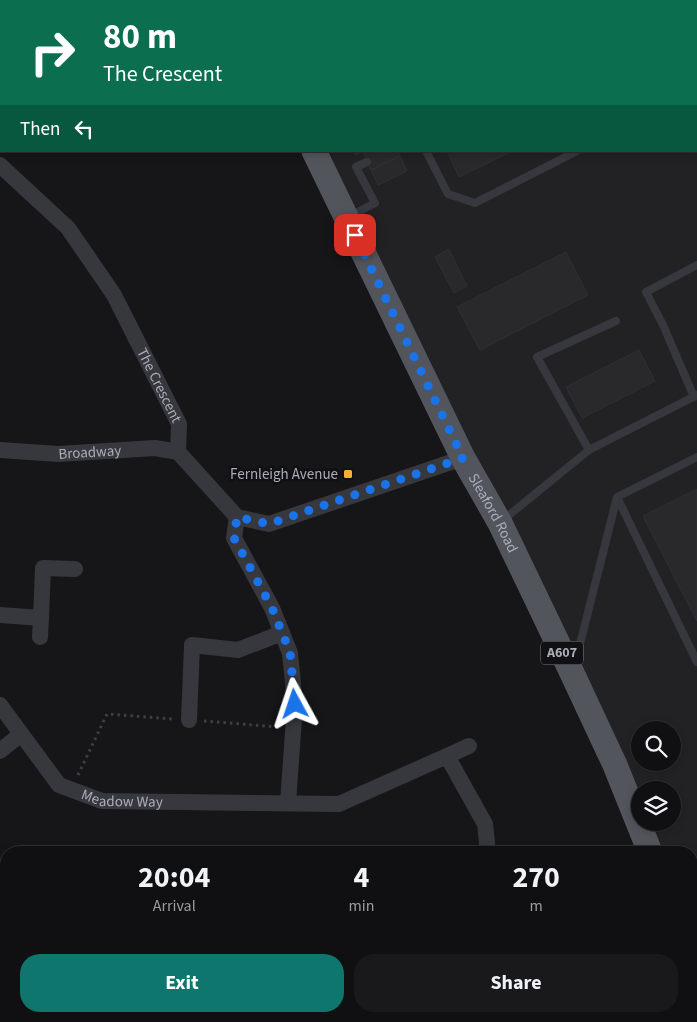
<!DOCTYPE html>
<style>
:root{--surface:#101012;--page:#19191b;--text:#f1f3f6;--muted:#9c9d9f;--line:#303032;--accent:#0f766e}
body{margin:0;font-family:"Source Sans 3",sans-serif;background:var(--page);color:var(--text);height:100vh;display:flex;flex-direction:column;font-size:19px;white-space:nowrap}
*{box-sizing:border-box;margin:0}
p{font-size:16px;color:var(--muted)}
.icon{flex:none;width:28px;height:28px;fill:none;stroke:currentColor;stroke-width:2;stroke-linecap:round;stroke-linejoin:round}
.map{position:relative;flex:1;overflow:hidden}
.details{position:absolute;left:0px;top:846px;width:698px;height:176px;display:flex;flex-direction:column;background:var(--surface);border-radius:20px 20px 0 0;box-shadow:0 2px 8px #0003,0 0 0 1px var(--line)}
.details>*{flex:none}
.banner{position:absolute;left:0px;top:0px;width:698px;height:152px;box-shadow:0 2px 8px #0003,0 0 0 1px var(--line);background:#0b6e4f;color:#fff;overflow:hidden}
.buttons{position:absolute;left:631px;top:721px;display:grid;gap:10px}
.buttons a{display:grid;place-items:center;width:50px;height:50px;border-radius:50%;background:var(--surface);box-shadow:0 2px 8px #0003,0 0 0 1px var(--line);font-size:25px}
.pin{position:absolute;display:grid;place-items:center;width:42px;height:42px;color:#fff;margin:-21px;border-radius:10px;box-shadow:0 2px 8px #0006}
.me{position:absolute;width:55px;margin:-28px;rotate:355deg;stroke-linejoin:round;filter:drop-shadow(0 0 4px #0008)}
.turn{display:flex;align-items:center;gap:18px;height:105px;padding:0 20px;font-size:22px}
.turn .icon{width:65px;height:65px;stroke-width:2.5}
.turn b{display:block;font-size:35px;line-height:42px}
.then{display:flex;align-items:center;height:48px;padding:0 20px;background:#0003;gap:10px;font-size:19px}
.eta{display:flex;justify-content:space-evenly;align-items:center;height:85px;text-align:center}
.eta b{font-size:30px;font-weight:700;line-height:35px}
.action{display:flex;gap:10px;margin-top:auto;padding:10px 20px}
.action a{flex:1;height:58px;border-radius:20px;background:var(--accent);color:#fff;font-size:20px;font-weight:700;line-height:58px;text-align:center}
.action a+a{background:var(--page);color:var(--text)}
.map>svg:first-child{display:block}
</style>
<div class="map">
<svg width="697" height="1022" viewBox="0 0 697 1022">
<rect width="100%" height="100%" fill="#161618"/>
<!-- built -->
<path fill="#222225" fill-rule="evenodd" d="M237 0H697V997L691 980V852H650L314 151H696V1ZM640 730H672V762H640ZM640 790H672V822H640Z"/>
<!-- green -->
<path fill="#1c231d" d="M498 1016H642L632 1022H500Z"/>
<!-- building -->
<path fill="#29292c" stroke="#303034" d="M522 0H667V1H519Z
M354 151H398L400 156 371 170 363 152 355 155Z
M447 151H512L459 177Z
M400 156 407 171 378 185 371 170Z
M449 249 467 286 454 293 435 257Z
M566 252 588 295 480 350 457 307Z
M639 350 655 381 582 418 566 387Z
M697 489V621L643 516Z"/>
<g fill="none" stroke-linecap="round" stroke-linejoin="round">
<!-- path -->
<path stroke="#3d3f44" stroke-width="3" stroke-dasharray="2.5 4" stroke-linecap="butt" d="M0 90 1 88
M204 721 278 727
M78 775 107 714 173 719"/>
<!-- lane -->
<path stroke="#37383d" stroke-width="8" d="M369 1 372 0
M465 1 468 0
M696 5 697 7
M696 92 697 91
M426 151 448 194 475 203 577 151
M350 216 375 203 356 167 367 162
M694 397 663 325 646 292 697 265
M589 450 537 357 616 321
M617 497 697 662
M503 520 589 450 697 395
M575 664 617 497 697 457"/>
<!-- street -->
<g stroke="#37383d" stroke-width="16">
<path d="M59 1V0"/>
<path id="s1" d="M0 165 68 228 114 295 179 424 178 452 237 517 269 524 463 458"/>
<path id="s2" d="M0 450 58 454 155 448 178 452"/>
<path d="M237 517 234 538 272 608 290 653 295 704 288 803"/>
<path d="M0 615 41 618 43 568 75 569"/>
<path d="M40 637 41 618"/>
<path id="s3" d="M0 705 59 785 102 801 339 804 447 756 485 824 488 852"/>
<path d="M189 720 192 645 238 650 282 633"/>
<path d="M0 751 20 735"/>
<path d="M447 756 469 746"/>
<path d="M201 1016 207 1022"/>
<path d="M335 1016 349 1022"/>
<path d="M498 1016 500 1022"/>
<path d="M54 1022 57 1016"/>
<path d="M315 1022 320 1016"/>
<path d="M644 1022 659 1016"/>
</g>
<!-- primary -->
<g stroke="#53555c" stroke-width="25">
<path d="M237 0V1"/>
<path id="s4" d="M314 151 463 458 500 523 572 673 615 765 650 852"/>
<path d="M691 980 697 997"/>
</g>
</g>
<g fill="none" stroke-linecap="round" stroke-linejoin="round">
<!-- route -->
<path stroke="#1a73e8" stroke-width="9" stroke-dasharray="0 16.2" d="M295 704 290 652 272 608 234 538 237 517 269 524 463 458 355 235"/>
</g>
<!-- markers -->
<rect fill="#f2b134" stroke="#111113" stroke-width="2" x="343" y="469" width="10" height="10" rx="2.5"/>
<g text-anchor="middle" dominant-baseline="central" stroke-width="5" stroke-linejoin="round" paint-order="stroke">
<!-- shield labels -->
<rect fill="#111113" stroke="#7b7e86" stroke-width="1" x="541" y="641.5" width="42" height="23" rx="4"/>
<g font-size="14" font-weight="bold" fill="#a8adb8">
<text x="562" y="653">A607</text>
</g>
<!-- street labels -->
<g font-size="15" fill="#a8adb8" stroke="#111113">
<text stroke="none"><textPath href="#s1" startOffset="275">The Crescent</textPath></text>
<text stroke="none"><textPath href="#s2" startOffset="90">Broadway</textPath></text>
<text stroke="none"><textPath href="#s4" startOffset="404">Sleaford Road</textPath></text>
<text stroke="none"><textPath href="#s3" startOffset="165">Meadow Way</textPath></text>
</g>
<!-- poi labels -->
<g font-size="15" fill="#a8adb8" stroke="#111113" text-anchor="end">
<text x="338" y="474">Fernleigh Avenue</text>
</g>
</g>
</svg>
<div class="buttons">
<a><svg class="icon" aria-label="search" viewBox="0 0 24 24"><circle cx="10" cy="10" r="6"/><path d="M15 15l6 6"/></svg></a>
<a><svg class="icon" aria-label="layers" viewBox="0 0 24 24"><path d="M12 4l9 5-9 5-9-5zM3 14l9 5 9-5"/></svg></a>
</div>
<div class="pin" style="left:355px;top:235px;background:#d93025"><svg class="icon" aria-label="arrive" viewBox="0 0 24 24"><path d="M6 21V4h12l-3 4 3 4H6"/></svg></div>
<svg class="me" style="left:295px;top:704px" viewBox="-20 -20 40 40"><path d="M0-17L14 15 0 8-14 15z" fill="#1a73e8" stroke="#fff" stroke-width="4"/></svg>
<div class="banner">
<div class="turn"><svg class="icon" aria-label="right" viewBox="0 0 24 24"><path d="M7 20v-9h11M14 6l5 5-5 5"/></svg><div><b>80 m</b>The Crescent</div></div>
<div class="then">Then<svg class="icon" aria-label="left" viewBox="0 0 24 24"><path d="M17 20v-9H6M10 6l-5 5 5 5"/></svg></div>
</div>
<section class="details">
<div class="eta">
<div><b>20:04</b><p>Arrival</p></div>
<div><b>4</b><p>min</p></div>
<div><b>270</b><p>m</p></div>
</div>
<div class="action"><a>Exit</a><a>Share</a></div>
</section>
</div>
